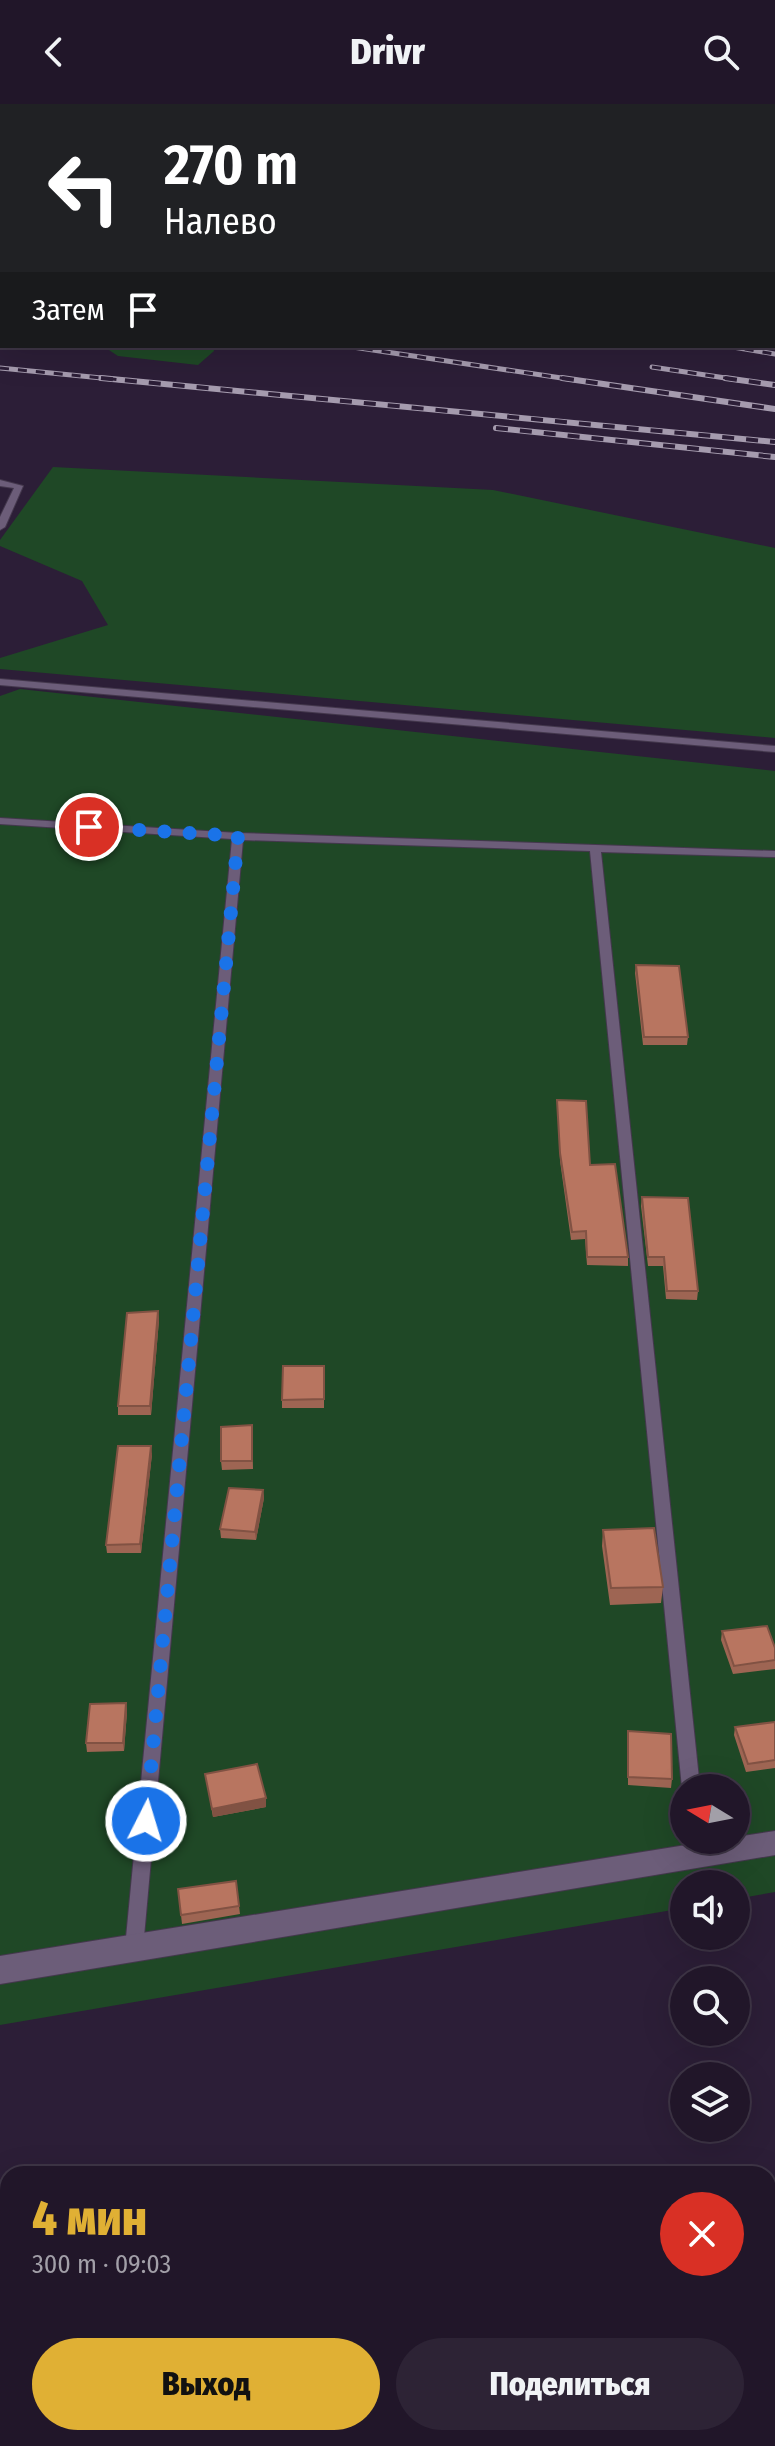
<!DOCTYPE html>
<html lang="ru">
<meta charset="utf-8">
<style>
:root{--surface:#211629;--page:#2d2335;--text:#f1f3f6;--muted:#a29fa8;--line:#3e3546;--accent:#e0b034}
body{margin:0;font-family:"Fira Sans Condensed",sans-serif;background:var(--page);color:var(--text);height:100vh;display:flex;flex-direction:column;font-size:30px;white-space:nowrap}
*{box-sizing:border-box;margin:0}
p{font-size:26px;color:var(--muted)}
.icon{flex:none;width:44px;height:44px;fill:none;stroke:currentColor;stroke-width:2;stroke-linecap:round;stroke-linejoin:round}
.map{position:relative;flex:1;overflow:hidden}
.details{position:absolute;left:0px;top:2062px;width:776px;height:280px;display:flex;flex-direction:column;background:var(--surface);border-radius:24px 24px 0 0;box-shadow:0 8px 32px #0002,0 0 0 2px var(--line)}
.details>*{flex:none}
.banner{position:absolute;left:0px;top:0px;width:776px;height:244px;box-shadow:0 8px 32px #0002,0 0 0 2px var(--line);background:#202124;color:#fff;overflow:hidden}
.needle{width:52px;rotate:280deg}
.buttons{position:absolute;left:670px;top:1670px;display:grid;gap:16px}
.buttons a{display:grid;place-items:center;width:80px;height:80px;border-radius:50%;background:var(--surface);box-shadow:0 8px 32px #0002,0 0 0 2px var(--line);font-size:40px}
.pin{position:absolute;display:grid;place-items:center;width:68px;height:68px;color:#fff;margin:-34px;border:4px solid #fff;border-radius:50%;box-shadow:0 2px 8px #0007}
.me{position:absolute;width:88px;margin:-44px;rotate:5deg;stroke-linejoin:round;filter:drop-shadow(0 0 6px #0008)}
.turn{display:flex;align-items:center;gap:28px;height:168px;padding:0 32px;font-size:36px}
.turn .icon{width:104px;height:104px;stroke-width:2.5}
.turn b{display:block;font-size:56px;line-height:68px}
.then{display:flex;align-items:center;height:76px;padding:0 32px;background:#0003;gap:16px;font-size:30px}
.round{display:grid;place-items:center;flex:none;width:84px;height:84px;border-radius:42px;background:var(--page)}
.overview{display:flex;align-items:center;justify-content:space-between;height:136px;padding:0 32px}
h1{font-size:48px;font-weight:800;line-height:60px;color:var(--accent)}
.action{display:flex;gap:16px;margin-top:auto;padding:16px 32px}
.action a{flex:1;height:92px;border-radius:48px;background:var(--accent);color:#111;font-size:32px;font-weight:800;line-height:92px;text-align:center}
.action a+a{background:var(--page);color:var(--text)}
header{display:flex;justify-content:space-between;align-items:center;height:104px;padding:0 32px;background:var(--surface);font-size:36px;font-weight:800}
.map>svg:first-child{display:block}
</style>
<header><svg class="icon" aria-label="back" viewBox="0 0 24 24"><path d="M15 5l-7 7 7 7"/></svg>Drivr<svg class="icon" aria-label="search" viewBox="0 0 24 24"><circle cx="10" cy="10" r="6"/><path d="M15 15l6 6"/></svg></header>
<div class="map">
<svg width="775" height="2342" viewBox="0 0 775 2342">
<rect width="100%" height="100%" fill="#2c1e37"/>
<!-- green -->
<path fill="#1f4826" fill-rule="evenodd" d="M103 242H213L214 247 198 261 118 252Z
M53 363 493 386 775 444V634L0 565V554L108 521 82 477 0 442V436Z
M20 585 775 667V1788L736 1795V1780H684V1804L0 1921V592ZM684 1684H736V1736H684Z"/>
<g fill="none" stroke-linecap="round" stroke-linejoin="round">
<defs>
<path id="service" d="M774 142H775V146H774Z
M0 376 23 382 5 423 0 426V413L14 384 0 382Z
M0 575 775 642V648L0 581Z
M0 714 238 729 775 747V753L601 748 700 1684H684V1687L682 1684 590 747 243 736 143 1844 140 1850 134 1852 128 1850 125 1844 232 735 0 720Z"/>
<path id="minor" d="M775 1727V1751L0 1880V1852L717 1736H736V1733Z"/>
</defs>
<!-- service casing -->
<use href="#service" stroke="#44384d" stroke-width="2"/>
<!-- minor casing -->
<use href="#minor" stroke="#44384d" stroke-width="2"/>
<!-- service -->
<use href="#service" fill="#6c5d79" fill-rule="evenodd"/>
<!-- minor -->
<use href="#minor" fill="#6c5d79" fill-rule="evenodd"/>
<defs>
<path id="rail-far1" d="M627 2 636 0
M346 242 575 276
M727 242 775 250
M652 263 739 276
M0 264 122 276"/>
<path id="rail" d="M101 274 775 338
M562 274 775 305
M725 274 775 281
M496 324 775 353"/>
</defs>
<!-- rail-far1 casing -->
<use href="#rail-far1" stroke="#a59bae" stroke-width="5"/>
<!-- rail casing -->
<use href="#rail" stroke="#a59bae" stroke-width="6"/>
<!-- rail-far1 -->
<use href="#rail-far1" stroke="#2c1e37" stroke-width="3" stroke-dasharray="9" stroke-linecap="butt"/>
<!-- rail -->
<use href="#rail" stroke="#2c1e37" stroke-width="4" stroke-dasharray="12" stroke-linecap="butt"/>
</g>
<!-- wall -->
<path fill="#9e6553" d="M636 861 688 933 687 941H643L635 869Z
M557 996 590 1061 628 1153V1162L587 1161 585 1135 571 1136 560 1057Z
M642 1093 698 1187 697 1196 666 1195 663 1162H648L641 1102Z
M158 1207 159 1216 151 1311H118V1302Z
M324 1262V1304H282V1296Z
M252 1321 253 1365 222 1366 221 1357Z
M152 1350 141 1449H107L106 1441Z
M263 1386 264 1394 256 1436 221 1434 220 1425Z
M603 1426 663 1483 661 1499 610 1501 602 1442Z
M722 1527 775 1544V1565L733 1570 721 1536Z
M126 1599 127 1608 124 1647 87 1648 86 1639Z
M775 1618V1664L746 1668 734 1631 735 1623Z
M628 1627 672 1675 671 1684 628 1681Z
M205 1670 266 1694V1703L213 1713Z
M236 1777 240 1810 182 1820 178 1785Z"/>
<!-- shaded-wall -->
<path fill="#815243" d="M158 1207 159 1216 151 1311 150 1302Z
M151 1342 152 1350 141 1449 140 1440Z
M263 1386 264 1394 256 1436 255 1428Z
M126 1599 127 1608 124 1647 123 1639Z
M266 1694V1703L213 1713 212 1705Z"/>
<!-- building -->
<path fill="#b87560" stroke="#815243" stroke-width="2" d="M636 861 679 862 688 933H644Z
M557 996 586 997 590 1061 615 1060 628 1153H587L586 1127 572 1128 560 1049Z
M642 1093 688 1094 698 1187H667L664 1153H648Z
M158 1207 150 1302H118L127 1209Z
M283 1262H324V1295L282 1296Z
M252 1321V1357H221V1323Z
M118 1342H151L140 1440 106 1441Z
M229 1384 263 1386 255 1428 220 1425Z
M654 1424 663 1483 611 1484 603 1426Z
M767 1522 775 1544V1556L734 1562 722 1527Z
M126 1599 123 1639H86L90 1600Z
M775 1618V1656L748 1660 735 1623Z
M628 1627 671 1630 672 1675 628 1673Z
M257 1660 266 1694 212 1705 205 1670Z
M236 1777 239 1802 181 1811 178 1785Z"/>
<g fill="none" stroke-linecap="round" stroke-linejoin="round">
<!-- route -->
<path stroke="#1a73e8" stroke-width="14" stroke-dasharray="0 25.2" d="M89 723 238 732 146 1717"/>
</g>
</svg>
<div class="buttons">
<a><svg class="needle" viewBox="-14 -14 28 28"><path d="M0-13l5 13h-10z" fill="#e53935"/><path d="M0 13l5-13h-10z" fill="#a29fa8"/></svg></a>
<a><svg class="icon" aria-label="sound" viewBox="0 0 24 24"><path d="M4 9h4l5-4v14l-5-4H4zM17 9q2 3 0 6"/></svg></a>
<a><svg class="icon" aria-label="search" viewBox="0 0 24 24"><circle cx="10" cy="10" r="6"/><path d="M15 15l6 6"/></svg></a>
<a><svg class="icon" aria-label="layers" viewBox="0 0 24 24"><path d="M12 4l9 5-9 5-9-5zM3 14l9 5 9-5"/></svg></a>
</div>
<div class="pin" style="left:89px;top:723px;background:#d93025"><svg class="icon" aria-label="arrive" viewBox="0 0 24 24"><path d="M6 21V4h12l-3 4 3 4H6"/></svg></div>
<svg class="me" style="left:146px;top:1717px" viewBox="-20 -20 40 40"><circle r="17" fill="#1a73e8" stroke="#fff" stroke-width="3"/><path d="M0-11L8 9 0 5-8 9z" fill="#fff"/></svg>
<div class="banner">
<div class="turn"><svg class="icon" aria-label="left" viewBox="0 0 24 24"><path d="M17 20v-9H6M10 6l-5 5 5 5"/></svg><div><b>270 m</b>Налево</div></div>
<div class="then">Затем<svg class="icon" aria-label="arrive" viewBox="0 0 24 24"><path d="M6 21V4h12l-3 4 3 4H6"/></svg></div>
</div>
<section class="details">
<div class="overview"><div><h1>4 мин</h1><p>300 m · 09:03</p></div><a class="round" style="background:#d93025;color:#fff"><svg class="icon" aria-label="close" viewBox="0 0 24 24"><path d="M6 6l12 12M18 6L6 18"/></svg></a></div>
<div class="action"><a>Выход</a><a>Поделиться</a></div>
</section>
</div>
